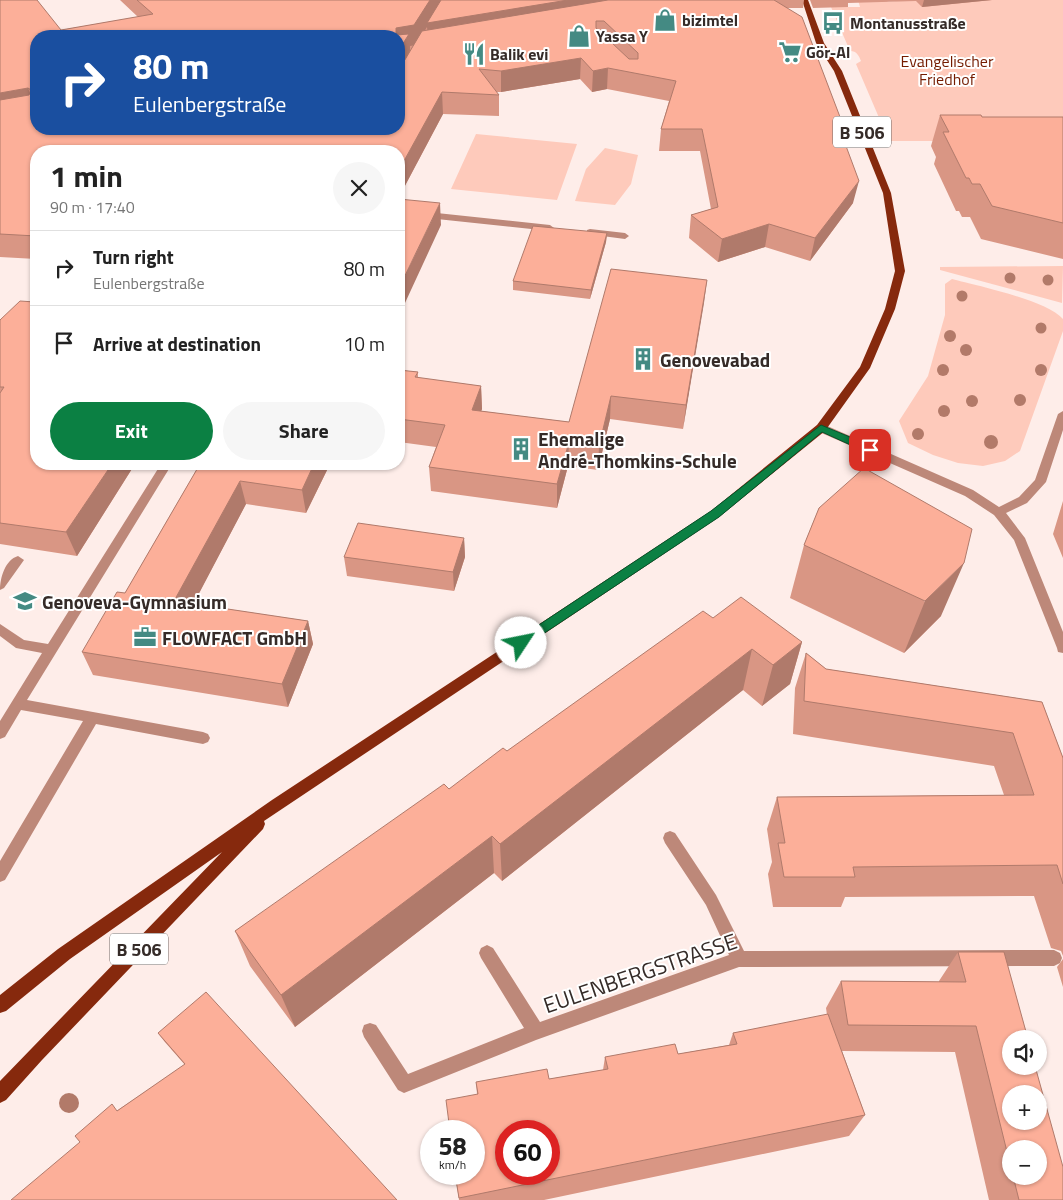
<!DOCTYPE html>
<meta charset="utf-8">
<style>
:root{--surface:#fff;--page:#f6f6f6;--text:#222;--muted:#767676;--line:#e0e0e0;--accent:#0b8043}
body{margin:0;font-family:"Titillium Web",sans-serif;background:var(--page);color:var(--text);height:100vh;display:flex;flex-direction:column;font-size:19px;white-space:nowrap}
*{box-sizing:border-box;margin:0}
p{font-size:16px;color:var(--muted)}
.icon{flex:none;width:28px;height:28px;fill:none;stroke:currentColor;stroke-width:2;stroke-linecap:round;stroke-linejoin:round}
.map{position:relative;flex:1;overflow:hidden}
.side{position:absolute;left:30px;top:145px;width:375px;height:325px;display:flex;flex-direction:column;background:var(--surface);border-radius:20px;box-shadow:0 1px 4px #0004}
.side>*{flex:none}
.top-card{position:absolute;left:30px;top:30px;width:375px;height:105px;border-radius:20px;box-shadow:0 1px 4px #0004;background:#1a4fa0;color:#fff;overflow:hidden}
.controls{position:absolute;left:1002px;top:1030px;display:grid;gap:10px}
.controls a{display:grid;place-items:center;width:45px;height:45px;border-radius:50%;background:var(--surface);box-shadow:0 1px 4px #0004;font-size:25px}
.speed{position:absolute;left:420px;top:1120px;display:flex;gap:10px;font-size:25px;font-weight:700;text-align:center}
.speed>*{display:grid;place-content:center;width:65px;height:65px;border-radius:50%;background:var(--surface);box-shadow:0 1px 4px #0004;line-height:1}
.speed small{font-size:12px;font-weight:400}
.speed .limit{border:8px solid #d22;background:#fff;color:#111}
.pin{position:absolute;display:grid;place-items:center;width:42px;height:42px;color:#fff;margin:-21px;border-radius:10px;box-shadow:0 2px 8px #0006}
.me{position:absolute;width:55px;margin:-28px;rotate:56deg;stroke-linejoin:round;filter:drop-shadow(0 0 4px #0008)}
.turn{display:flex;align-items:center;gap:18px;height:105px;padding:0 20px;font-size:22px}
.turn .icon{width:65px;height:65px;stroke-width:2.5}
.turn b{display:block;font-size:35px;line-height:42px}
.round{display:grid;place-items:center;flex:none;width:52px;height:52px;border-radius:26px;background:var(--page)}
.head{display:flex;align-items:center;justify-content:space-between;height:85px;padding:0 20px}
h1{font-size:30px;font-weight:700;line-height:38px}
.button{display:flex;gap:10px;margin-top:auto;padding:10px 20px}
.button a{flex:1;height:58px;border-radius:30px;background:var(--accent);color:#fff;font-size:20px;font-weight:700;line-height:58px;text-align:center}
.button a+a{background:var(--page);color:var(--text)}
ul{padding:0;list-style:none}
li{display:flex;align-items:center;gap:15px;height:75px;padding:0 20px;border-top:1px solid var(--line)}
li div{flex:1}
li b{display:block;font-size:19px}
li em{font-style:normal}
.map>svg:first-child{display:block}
</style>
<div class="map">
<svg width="1063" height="1200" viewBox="0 0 1063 1200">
<rect width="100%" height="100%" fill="#feede9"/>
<!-- green -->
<path fill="#fecabb" d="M858 0H886L888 2 906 0H1063V141H889L856 64 861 61C859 56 857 51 850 51L831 7H860Z
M476 134 577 144 557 200 451 189Z
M605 148 638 155 631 184 615 205 575 201 586 169Z
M1063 266 1062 303 940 270V267Z
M952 279C978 286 1046 300 1063 319V331L1020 451 1005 461 983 466 958 463 933 455 908 443 899 421 928 376 945 315V284Z"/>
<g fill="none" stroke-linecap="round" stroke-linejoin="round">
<!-- minor -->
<path fill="#bd8879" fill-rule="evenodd" d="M399 209 550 225 554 228 550 231 399 215Z
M590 229 625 233 629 236 625 239 587 234V230Z
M1063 411V430L1046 482 1027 503 1006 513 1025 538 1063 632V653L1058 652 1057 648 1014 540 994 515 965 496 817 431 816 428 817 425H825L973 490 999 507 1019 497 1035 480 1058 414Z
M161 464H172L27 700 203 732 208 734 210 738 208 742 203 744 96 724 5 880 0 882V861L83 721 21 710 5 737 0 739V721L42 653 16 648 0 636V624L24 640 48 644Z
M18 556 24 560 4 588 0 590C0 578 5 560 18 556Z
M670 831 675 833 716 895 744 951 1054 950 1060 953 1062 958 1060 963 1054 966 739 967 536 1040 404 1093 398 1090 364 1037 362 1031 364 1025 370 1023 376 1025 408 1074 524 1028 481 958 479 953 481 948 487 945 493 948 540 1022 729 955 706 905 665 843 663 838 665 833Z"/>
<!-- major -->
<path fill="#86290d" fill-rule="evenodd" d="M802 0H808L824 43 842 71 891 193 905 271 895 309 870 368 825 431 719 517 264 821 265 824 263 829 42 1060 6 1100 0 1103V1081L222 852 70 959 6 1011 0 1013V995L58 949 272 800 711 511 817 425 860 367 885 309 895 271 883 193 834 71 816 43Z"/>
</g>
<!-- trees -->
<g fill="#b27a69">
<circle cx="1010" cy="278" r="5.5"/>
<circle cx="1048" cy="280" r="5.5"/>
<circle cx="962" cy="296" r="5.5"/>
<circle cx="1041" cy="328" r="5.5"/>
<circle cx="950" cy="336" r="6"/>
<circle cx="966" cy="350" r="6"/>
<circle cx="943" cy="370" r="6"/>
<circle cx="1041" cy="370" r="6"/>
<circle cx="1020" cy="400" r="6"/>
<circle cx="972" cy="401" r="6"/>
<circle cx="944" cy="411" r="6"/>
<circle cx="918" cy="434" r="6"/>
<circle cx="991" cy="442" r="7"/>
<circle cx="69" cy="1103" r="10"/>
</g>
<!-- wall -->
<path fill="#d99684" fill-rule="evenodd" d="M0 0 61 30 138 17 120 0H804L803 8H787L848 138 846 146 853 203 810 261 765 247 718 262 689 238 691 215 711 209 700 151H659L661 129 669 101 607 89 592 92 580 79 501 92H496L499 95V116L443 114 399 197 36 151V259L0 257ZM399 36V129H36Z
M810 0H992L922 7 916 1 848 3V7L813 8Z
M940 115 982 117H1063V259L981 239 970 217H962L959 211H956L934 164 936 157 931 146Z
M607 233 606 242 590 299 513 290V281Z
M707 280 683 429 610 419 598 470 568 466 557 508 431 491 429 467 436 447 399 442V370L418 372V378L481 386 482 409 481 411 569 422Z
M0 320 36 464H135L77 556 0 544Z
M200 464H330L306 513 246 504 193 604 308 621 313 644 288 707 93 675 82 652 125 593Z
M1063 501V558L1053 534Z
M819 508 941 616 904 653 790 598 804 545Z
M464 538 465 557 454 591 347 576 344 557Z
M713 618 802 642 790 684 762 706 743 690 502 881 494 873 295 1027 250 966 235 931 449 789Z
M806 653 826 669 1042 702 1063 758V956L1061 951 1051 948 1034 896 845 897 841 907H773L768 874 772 862 767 829 777 797 1004 795 994 766 793 734 795 688Z
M958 952 1063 1200H989L955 1052 842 1051 865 1115 849 1136 544 1200H459L455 1174 477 1094 476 1082 549 1079 603 1070 605 1057 678 1054 729 1045 733 1033 827 1015 826 1008 841 981 939 982V981ZM1011 1149 1039 1176H1011Z
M1063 959V987L1057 967Z
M158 1033 397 1200 80 1142 118 1110 185 1065 164 1041Z"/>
<!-- shaded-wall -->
<path fill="#b07a6b" d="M430 0H687L429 44 427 27 416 45 410 46V54L399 74V50L396 36V28Z
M924 0H992L922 7Z
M581 58 580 79 501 92V71Z
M608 68 607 89 592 92 593 71Z
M28 88 36 109 0 116V93Z
M442 92 443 114 399 197V170Z
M349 129H365L351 150Z
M859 181 853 203 810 261 815 238Z
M440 203 441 225 399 316V288Z
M769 224 765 247 718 262 722 239Z
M607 233 606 242 590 299 591 290Z
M707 280 704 303 683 429 686 405Z
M481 386 482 409 473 434 472 410Z
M611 396 610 419 598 470 599 446Z
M569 442 568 466 557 508V484Z
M112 464H135L77 556 66 532Z
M314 464H330L306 513 302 490Z
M240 481 246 504 183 624 174 601Z
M464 538 465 557 454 591 453 572Z
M964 563 941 616 904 653 925 601Z
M308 621 313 644 288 707 282 684Z
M802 642 790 684 762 706 773 665Z
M752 649 743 690 502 881 500 844Z
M492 836 494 873 295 1027 281 995Z"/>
<!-- building -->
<path fill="#fcaf99" stroke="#b07a6b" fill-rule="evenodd" d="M0 0H37L61 30 153 14 137 0H430L414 25 396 28V35L409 34 399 50V36H36V129H349L350 131H358L360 129H399V65L403 63 422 31 608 0H774L802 17 848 138H843L859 181 815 238 769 224 722 239 691 215 718 207 702 129H661L676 81 608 68 593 71 581 58 501 71 479 69 499 95 442 92 399 170V151H36V236L0 234V100L29 95 31 90 28 88 0 93ZM596 21H604L638 53V59H629L596 28Z
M441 0H568L427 23Z
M940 115H981L982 117H1063V223L992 206 980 184H972L969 178H966L943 132H949Z
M399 199 440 203 399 288Z
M533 226 607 233 591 290 513 281Z
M611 269 707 280 686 405 611 396 599 446 569 442 557 484 429 467 445 425 399 419V370L418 372 415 377 481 386 472 410 569 422Z
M20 301 35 302 36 304V464H112L66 532 0 523V393L4 387H0V320Z
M200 464H314L302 490 240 481 174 601 308 621 282 684 82 652 117 592 125 593Z
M864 468 972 529 964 563 925 601 804 545 819 508Z
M358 523 464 538 453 572 344 557Z
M741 597 802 642 773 665 752 649 500 844 492 836 281 995 235 931 444 784 449 789 503 748 507 751 703 611 713 618Z
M806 653 826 669 1042 702 1063 758V884L1057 865 853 867 855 877H784L778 843H785L777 797 1034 795 1013 733 804 701Z
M958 952H1004L1028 1039H1011V1066H1035L1063 1167V1200H1019L1013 1176H1039V1149H1011V1168L976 1026 848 1025 841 981 966 982ZM1011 1094H1039V1121H1011Z
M206 992 397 1200H11L80 1142 75 1136 112 1104 117 1111 185 1064 158 1033Z
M828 1014 865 1115 459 1198 455 1174H474V1131H450L446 1100 478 1094 476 1082 547 1069 549 1079 608 1069 605 1057 675 1044 678 1054 737 1044 733 1033ZM506 1131H549V1174H506Z"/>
<!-- route -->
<path fill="#0b8043" stroke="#07532c" d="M821 425 874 447 875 450 870 453 866 452 822 432 719 517 525 646H516L515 643 516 640 711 511Z"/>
<!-- icons -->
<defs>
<symbol id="shop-bare" viewBox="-9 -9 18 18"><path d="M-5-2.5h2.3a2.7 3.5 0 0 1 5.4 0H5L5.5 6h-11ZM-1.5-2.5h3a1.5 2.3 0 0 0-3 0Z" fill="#448a83" stroke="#fff" stroke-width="2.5" paint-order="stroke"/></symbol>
<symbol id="bus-bare" viewBox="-9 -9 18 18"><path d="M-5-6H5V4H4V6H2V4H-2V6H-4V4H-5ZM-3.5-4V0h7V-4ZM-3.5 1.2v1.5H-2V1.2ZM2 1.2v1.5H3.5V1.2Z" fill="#448a83" stroke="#fff" stroke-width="2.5" paint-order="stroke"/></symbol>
<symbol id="supermarket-bare" viewBox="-9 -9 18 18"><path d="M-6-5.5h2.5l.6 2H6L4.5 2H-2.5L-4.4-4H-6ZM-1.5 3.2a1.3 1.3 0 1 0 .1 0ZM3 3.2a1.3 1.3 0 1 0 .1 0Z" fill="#448a83" stroke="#fff" stroke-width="2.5" paint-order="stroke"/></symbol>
<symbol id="restaurant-bare" viewBox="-9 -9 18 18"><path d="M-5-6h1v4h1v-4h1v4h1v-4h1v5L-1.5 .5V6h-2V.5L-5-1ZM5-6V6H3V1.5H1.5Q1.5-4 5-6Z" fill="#448a83" stroke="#fff" stroke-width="2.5" paint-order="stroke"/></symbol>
<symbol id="building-bare" viewBox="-9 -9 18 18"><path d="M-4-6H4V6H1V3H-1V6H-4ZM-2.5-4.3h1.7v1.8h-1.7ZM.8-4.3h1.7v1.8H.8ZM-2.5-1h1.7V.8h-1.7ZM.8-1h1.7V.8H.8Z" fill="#448a83" stroke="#fff" stroke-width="2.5" paint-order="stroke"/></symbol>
<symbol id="school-bare" viewBox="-9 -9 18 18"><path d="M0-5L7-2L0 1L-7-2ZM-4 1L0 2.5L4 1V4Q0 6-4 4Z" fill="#448a83" stroke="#fff" stroke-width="2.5" paint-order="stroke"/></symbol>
<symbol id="office-bare" viewBox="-9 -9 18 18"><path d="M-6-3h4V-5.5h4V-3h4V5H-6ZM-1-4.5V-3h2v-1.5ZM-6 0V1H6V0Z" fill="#448a83" stroke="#fff" stroke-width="2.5" paint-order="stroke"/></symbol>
</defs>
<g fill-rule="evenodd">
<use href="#shop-bare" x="649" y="4" width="32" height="32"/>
<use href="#bus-bare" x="817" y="7" width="32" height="32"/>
<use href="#shop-bare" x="563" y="20" width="32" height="32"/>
<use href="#supermarket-bare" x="774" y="36" width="32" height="32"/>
<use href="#restaurant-bare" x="458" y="38" width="32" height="32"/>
<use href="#building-bare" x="627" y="343" width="32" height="32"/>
<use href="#building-bare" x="505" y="433" width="32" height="32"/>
<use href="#school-bare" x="9" y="585" width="32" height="32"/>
<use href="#office-bare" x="129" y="621" width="32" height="32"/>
</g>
<g text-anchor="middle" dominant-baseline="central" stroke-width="4" stroke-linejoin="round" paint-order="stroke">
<!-- far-poi labels -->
<g font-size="16" font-weight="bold" fill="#352b28" stroke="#fff" text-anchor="start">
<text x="682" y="20">bizimtel</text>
<text x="850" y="23">Montanusstraße</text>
<text x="596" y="36">Yassa Y</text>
<text x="806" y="52">Gör-Al</text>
<text x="490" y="54">Balik evi</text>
</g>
<!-- far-park labels -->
<g font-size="16" fill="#741c00" stroke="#fff">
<text x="947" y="61">Evangelischer<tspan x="947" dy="18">Friedhof</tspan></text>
</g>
<!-- shield labels -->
<g fill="#fff" stroke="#726b68" stroke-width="1">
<rect x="833" y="116.5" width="58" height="31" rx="4"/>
<rect x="110" y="933.5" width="58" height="31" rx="4"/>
</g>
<g font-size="18" font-weight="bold" fill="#352b28">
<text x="862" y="132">B 506</text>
<text x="139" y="949">B 506</text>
</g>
<!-- poi labels -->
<g font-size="19" font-weight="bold" fill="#352b28" stroke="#fff" text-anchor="start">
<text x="660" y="359">Genovevabad</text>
<text x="538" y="438">Ehemalige<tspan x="538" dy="22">André-Thomkins-Schule</tspan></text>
<text x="42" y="601">Genoveva-Gymnasium</text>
<text x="162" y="637">FLOWFACT GmbH</text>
</g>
<!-- near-street labels -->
<g font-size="22" fill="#352b28" stroke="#fff">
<text transform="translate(640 973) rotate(-19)">EULENBERGSTRASSE</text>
</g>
</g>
</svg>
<div class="controls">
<a><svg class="icon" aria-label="sound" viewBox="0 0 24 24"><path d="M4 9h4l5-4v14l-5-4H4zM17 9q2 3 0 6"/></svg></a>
<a>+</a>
<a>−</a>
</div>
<div class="speed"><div>58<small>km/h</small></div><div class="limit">60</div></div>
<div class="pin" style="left:870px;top:450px;background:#d93025"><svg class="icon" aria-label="arrive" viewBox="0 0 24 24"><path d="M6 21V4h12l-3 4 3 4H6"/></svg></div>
<svg class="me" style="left:521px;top:643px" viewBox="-20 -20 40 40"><circle r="19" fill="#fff"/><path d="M0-13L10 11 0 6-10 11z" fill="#0b8043"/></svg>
<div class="top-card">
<div class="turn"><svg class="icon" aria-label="right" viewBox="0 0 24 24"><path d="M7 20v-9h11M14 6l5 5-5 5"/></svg><div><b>80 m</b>Eulenbergstraße</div></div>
</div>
<section class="side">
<div class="head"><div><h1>1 min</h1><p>90 m · 17:40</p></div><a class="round"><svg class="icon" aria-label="close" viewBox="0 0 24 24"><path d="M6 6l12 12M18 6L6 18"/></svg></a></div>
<ul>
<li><svg class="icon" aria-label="right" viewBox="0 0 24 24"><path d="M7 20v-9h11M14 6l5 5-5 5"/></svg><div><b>Turn right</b><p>Eulenbergstraße</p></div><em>80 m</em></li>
<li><svg class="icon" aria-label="arrive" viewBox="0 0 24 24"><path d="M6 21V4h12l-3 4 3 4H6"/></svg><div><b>Arrive at destination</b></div><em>10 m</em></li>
</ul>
<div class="button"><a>Exit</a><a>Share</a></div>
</section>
</div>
